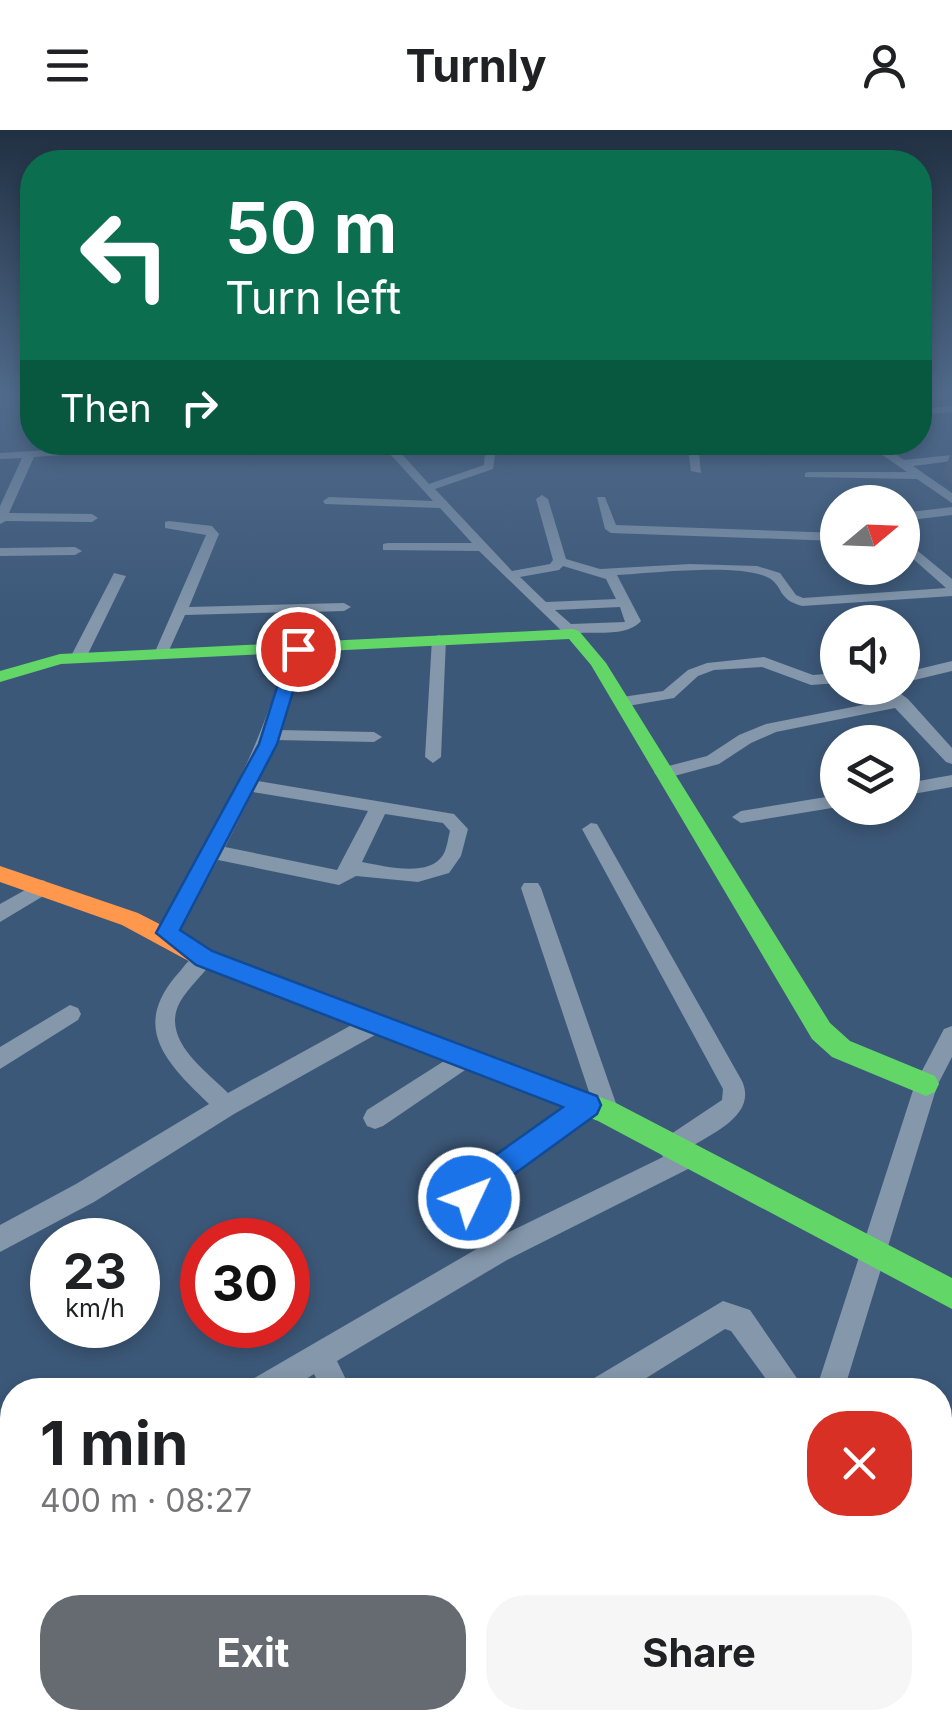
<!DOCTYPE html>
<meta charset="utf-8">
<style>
:root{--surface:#fff;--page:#f6f6f6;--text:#202124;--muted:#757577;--accent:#666b71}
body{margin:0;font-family:Inter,sans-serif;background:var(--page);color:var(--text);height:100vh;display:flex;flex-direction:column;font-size:38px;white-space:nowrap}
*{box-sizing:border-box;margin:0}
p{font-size:32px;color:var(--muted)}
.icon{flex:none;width:55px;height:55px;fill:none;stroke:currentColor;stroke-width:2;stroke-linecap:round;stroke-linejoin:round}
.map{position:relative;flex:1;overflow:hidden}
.sheet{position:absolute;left:0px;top:1248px;width:952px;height:352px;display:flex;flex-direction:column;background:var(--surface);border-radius:40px 40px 0 0;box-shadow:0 5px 15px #0003}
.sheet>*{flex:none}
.hud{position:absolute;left:20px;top:20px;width:912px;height:305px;border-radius:40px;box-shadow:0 5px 15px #0003;background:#0b6e4f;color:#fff;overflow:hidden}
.needle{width:65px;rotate:71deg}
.controls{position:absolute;left:820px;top:355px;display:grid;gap:20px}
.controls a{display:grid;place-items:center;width:100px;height:100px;border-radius:50%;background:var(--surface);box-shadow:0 5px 15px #0003;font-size:50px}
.speed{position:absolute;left:30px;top:1088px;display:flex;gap:20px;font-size:50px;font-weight:700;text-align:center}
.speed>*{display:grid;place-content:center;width:130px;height:130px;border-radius:50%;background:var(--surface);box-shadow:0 5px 15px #0003;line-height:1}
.speed small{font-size:25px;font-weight:400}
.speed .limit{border:15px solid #d22;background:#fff;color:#111}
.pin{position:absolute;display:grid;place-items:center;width:85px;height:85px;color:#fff;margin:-42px;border:5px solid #fff;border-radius:50%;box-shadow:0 2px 10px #0007}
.me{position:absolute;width:110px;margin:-55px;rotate:47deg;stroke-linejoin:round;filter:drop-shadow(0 0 8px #0008)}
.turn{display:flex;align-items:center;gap:35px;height:210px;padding:0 40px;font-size:45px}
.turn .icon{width:130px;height:130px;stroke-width:2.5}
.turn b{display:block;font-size:70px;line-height:85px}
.then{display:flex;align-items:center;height:95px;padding:0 40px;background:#0003;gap:20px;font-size:38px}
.round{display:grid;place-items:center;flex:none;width:105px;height:105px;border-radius:40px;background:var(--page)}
.headline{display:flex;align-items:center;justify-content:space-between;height:170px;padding:0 40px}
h1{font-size:60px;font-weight:700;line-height:75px}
.action{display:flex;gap:20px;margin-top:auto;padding:20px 40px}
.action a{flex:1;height:115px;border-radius:40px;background:var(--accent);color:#fff;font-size:40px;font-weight:700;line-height:115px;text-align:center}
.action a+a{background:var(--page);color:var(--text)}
header{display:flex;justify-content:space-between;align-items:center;height:130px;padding:0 40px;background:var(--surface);font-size:45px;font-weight:700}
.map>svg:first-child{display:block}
</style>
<header><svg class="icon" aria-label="menu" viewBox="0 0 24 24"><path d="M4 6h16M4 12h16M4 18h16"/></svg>Turnly<svg class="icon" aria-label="person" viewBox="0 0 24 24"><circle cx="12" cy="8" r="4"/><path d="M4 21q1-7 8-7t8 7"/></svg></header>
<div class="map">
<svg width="952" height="1598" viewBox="0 0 952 1598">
<rect width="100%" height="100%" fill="#3c5878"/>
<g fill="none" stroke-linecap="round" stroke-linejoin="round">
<!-- street -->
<path fill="#8497ab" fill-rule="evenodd" d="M952 276V282L920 285V279Z
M180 312H253L34 327 9 383 92 384 98 388 92 392 6 391 0 394V376L22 328 0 329V323Z
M379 312H391L429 354 484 335 486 312H497L493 339 435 359 512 441 550 434 553 430 536 369 542 365 548 369 566 429 600 439 690 434 757 436 780 443 796 465 803 468 946 458 902 419V408L952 449V466L802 476C776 469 784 455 767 447 738 433 652 443 617 445L641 491C628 506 599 502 579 503L578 507H568L479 421 383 420V414L388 413H472L440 378 325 374 323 371 329 367 433 371ZM563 436 606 449 616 469 546 472 520 447 559 440ZM620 477 625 492 571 494 555 480Z
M687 312H698L701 343 691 341Z
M800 312H879L904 330 952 325V331L913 336 952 363V373L917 349 805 347V343L809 342H907L878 322Z
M597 367H605L616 395 838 403V411L611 403 605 399Z
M952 377V385L902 391V383Z
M169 391 212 396 219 404 189 477 344 473 351 477 344 481 309 482 303 522 279 600 374 602 382 607 374 612 275 610 258 651 454 684 468 699 461 726 449 743 418 752 356 746 339 755 218 730 174 809H160L157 803C216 693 272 609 295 482L185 485 166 527H156L154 524 206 405 165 398V392ZM253 662 368 681 337 740 225 717ZM385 684 443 693 450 701C448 708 447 719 443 725 429 748 384 736 362 732Z
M0 418 75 417 82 421 75 425 0 426Z
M114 443 126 446 86 528 83 531H73L70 528Z
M439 505 446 509 441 627 433 633 425 627 432 509Z
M764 527 813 545 838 543V553L811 555 762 537 714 540 698 546 674 568 622 577 614 572 622 567 663 561 688 540 707 533Z
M952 531V541L902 553V543Z
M877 558H893L908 569 952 618V634L946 632 895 578 776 602 751 613 719 634 663 649 654 643 657 639 707 626 739 605 766 594 888 570Z
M952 645V657L902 666V654Z
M838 665V677L741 693 732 687 741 681Z
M591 693 597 694 742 951C757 984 715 1002 691 1017L699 1027 696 1035 507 1130 337 1231 351 1260H322L314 1244 288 1260H247L251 1250 480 1117 460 1074 464 1048 580 967 590 965 521 758 524 753H538L541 758 619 982 615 990 607 993 599 990 596 983 484 1064 487 1079 503 1105 663 1027 658 1018 662 1010 722 970 723 959 582 699Z
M43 750 53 757 50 762 0 792V774Z
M204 820 211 822 214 828C205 844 189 856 180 872 160 909 205 940 228 963L368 886 376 884 384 886 387 893 384 900 234 984 94 1072 0 1122V1095L76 1054 209 974C169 935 131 900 175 847 184 837 192 824 204 820Z
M70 875 78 878 81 884 78 890 0 939V917Z
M952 896V927L937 956 844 1260H816L915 954 944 899Z
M463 919 471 922 474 929 471 936 383 996 375 999 367 996 363 988 367 980Z
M723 1171 750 1180 805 1260H774L731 1201 725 1199 627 1260H587L591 1250Z
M1 1441 12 1446V1500L0 1494Z
M39 1588H74L78 1598H43Z
M447 1588H488L484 1598H443Z
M543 1588H580L584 1598H547Z
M700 1588H734L731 1598H697Z"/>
<!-- fast -->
<path fill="#63d668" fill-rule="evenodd" d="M573 499 579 501 606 533 830 893 850 911 935 946 939 954 935 962 926 966 832 927 812 909 591 535 569 509 61 534 0 552V541L60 524Z
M280 847 616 973 952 1148V1179L598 991 272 864 268 857 272 850Z"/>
<!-- slow -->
<path fill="#ff974d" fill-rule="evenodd" d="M0 736 138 783 212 821 288 850 292 857 288 864 280 867 196 835 122 795 0 752Z"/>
</g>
<!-- wall -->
<path fill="#4d6076" d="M950 325H952V355L942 346Z"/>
<!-- sky -->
<linearGradient id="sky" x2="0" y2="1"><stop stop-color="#213042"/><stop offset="0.54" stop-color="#506a8b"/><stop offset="1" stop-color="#506a8b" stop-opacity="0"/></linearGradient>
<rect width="952" height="489" fill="url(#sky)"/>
<!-- route -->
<path fill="#1a73e8" stroke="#114b97" stroke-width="2.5" d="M298 514 306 519 277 614 180 800 212 821 597 966 601 975 597 984 484 1066 479 1078 469 1082 459 1078 455 1068 463 1048 563 977 196 835 156 803 259 614 289 519Z"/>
</svg>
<div class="controls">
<a><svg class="needle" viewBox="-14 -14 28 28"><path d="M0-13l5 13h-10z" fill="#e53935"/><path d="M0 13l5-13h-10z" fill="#757577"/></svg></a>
<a><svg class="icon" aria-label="sound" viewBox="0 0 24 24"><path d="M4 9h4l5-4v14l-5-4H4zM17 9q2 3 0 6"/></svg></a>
<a><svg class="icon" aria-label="layers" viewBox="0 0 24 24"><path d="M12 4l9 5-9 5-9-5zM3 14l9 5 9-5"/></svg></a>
</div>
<div class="speed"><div>23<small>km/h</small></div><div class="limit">30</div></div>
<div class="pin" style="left:298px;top:519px;background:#d93025"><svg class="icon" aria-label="arrive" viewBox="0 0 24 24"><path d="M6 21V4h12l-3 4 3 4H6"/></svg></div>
<svg class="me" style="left:469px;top:1068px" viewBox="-20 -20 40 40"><circle r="17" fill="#1a73e8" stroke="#fff" stroke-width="3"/><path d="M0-11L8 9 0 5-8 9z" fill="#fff"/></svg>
<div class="hud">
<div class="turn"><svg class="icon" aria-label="left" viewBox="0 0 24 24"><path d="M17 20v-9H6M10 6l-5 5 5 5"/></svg><div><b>50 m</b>Turn left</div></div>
<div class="then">Then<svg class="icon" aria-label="right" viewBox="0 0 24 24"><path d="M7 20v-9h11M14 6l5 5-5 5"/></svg></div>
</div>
<section class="sheet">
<div class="headline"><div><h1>1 min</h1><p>400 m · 08:27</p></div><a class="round" style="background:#d93025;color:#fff"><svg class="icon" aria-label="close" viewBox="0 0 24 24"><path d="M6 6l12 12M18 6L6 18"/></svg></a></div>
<div class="action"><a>Exit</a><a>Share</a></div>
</section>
</div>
